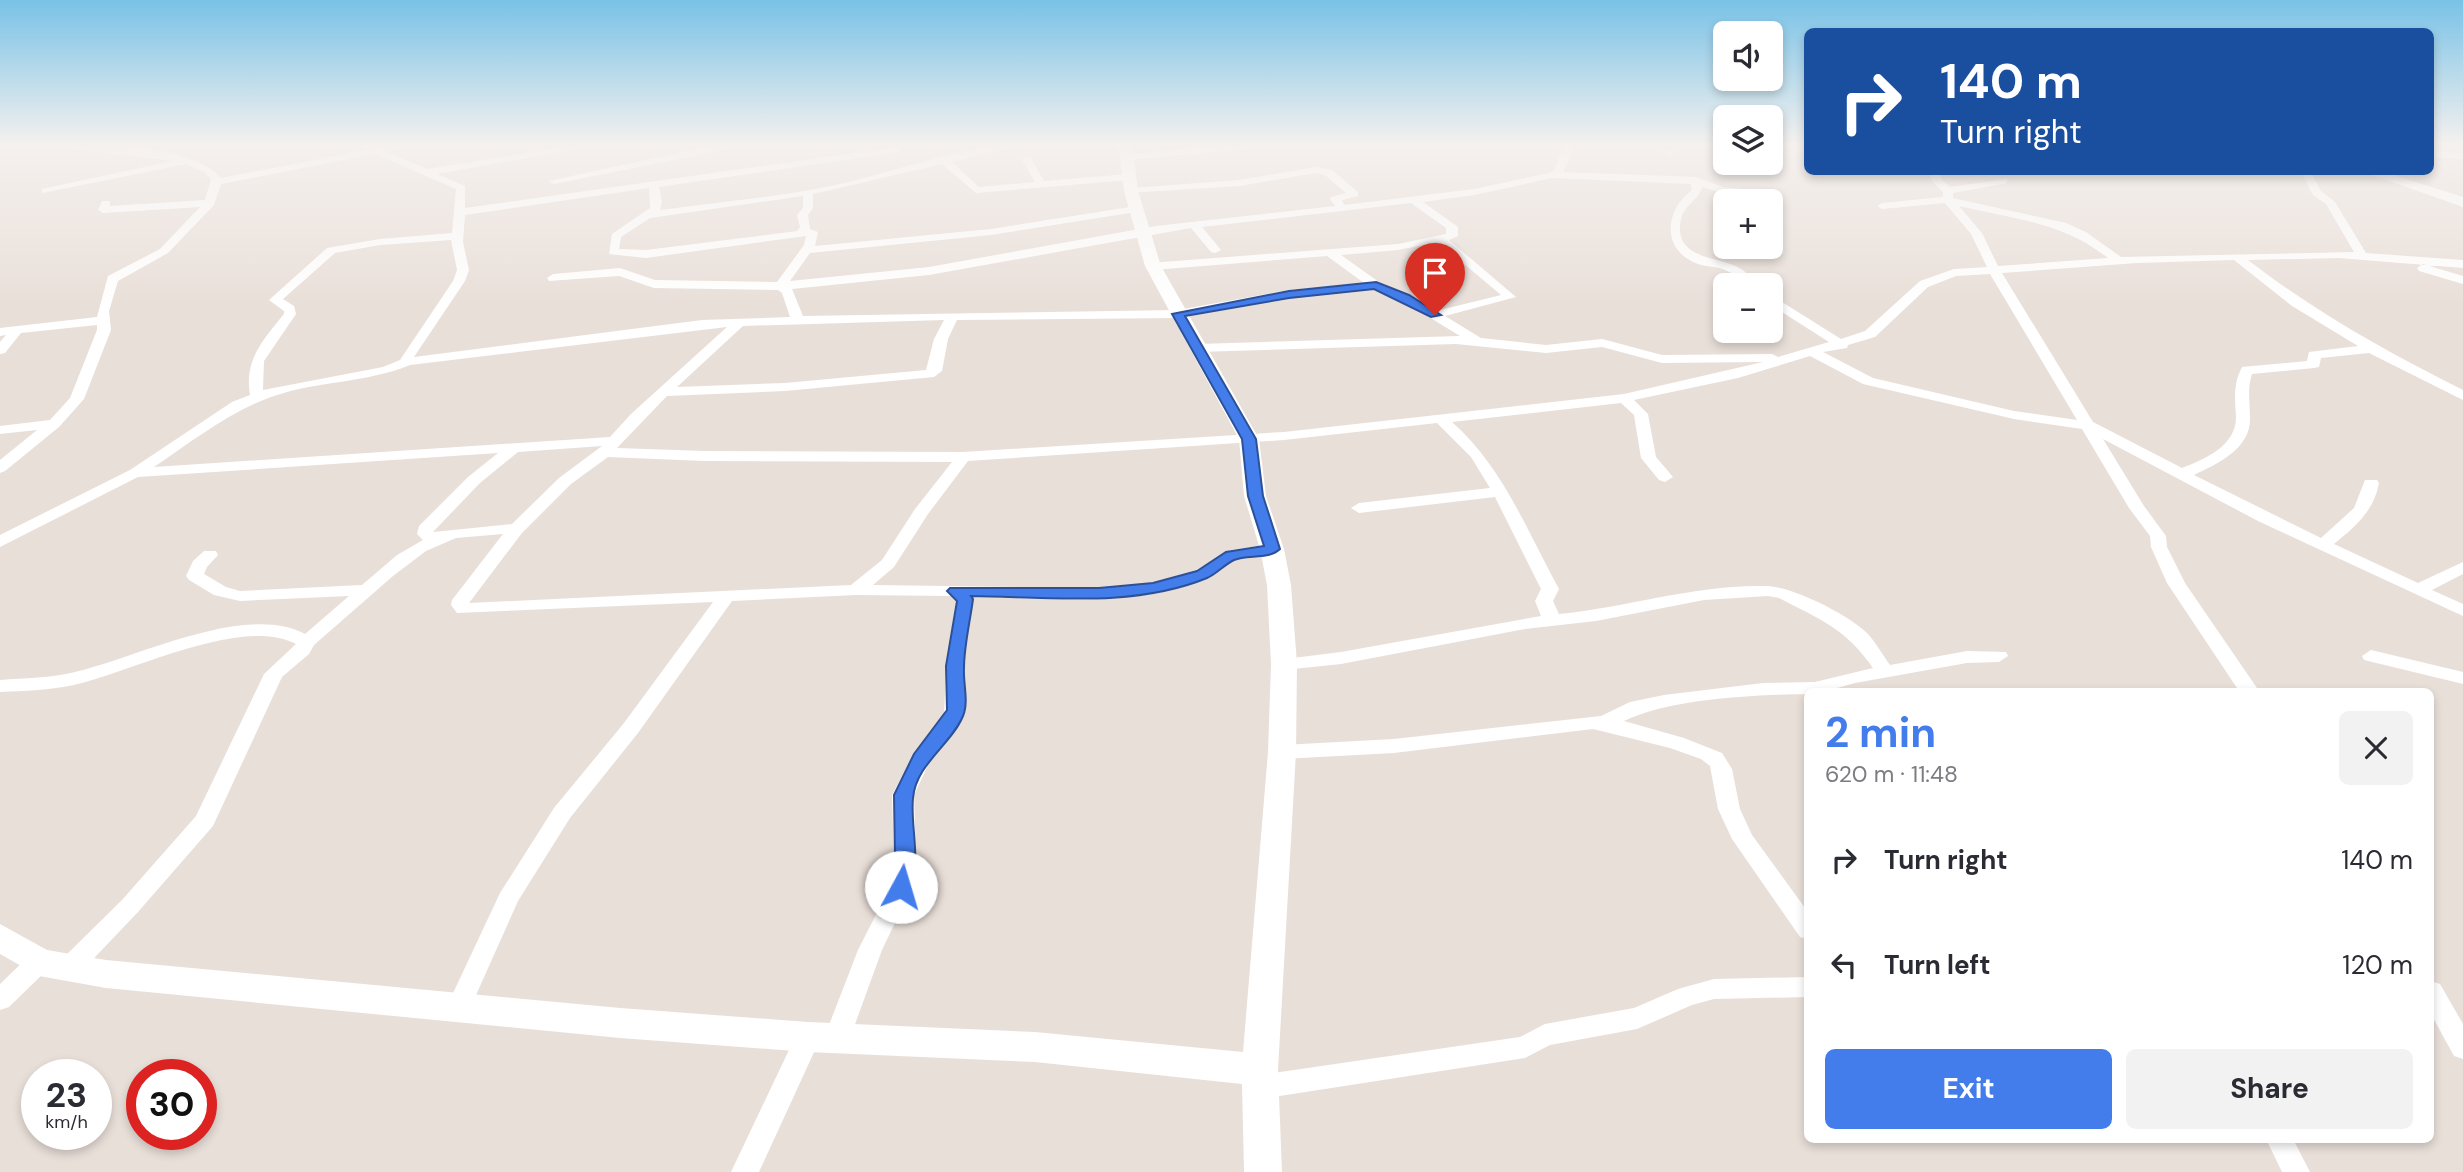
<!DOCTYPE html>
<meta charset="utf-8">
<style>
:root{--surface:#fff;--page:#f2f2f3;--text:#2b2b33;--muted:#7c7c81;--accent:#437dec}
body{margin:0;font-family:"DM Sans",sans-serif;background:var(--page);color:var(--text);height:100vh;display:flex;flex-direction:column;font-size:26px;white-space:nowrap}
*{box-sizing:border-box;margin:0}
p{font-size:23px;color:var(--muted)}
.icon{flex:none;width:38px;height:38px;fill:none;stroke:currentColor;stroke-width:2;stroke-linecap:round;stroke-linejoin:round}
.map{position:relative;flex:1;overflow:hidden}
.sheet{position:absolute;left:1804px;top:688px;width:630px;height:455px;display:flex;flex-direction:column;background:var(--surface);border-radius:10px;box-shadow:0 4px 10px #0003}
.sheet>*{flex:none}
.banner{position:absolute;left:1804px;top:28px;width:630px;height:147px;border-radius:10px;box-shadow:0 4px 10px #0003;background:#1a4fa0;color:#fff;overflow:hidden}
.buttons{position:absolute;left:1713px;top:21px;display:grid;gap:14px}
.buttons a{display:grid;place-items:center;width:70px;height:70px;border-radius:10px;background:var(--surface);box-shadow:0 4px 10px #0003;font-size:35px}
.speed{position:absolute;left:21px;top:1059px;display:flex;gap:14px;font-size:35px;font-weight:700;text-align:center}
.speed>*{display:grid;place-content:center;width:91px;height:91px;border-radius:50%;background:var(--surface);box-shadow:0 4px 10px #0003;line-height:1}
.speed small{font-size:18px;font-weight:400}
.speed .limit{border:10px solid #d22;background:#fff;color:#111}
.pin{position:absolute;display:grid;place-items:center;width:60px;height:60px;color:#fff;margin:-72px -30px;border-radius:50% 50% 50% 0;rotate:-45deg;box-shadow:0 0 7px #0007}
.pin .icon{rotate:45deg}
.me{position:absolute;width:77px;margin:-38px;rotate:6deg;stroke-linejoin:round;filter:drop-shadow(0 0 5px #0008)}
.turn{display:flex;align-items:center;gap:24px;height:147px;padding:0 21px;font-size:32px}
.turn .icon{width:91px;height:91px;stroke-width:2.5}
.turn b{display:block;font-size:49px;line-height:60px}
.round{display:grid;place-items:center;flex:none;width:74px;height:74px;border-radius:10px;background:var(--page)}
.headline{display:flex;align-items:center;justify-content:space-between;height:119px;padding:0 21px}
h1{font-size:42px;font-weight:700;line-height:52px;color:var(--accent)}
.primary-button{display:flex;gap:14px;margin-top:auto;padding:14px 21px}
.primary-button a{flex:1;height:80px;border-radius:10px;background:var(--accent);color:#fff;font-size:28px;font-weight:700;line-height:80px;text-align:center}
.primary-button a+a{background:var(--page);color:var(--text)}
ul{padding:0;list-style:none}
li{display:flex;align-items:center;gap:21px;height:105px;padding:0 21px}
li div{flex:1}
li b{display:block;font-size:26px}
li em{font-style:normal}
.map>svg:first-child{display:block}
</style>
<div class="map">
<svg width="2463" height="1172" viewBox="0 0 2463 1172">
<rect width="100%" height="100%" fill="#e9dfd9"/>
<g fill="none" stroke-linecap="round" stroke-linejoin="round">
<!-- street -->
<path fill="#fff" fill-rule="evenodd" d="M41 143C87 143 190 142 221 178L366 150 354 143H367L377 147 420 143 387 152 427 169 589 143H612L437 174 465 186V208L897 147 900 148V152L659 187 662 202 660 210C720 202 781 197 840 184 902 170 967 143 1032 143L952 162 979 187 1035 182 1022 160 1027 157 1031 158 1044 181 1129 174 1134 177 1129 180 976 193 942 164 813 194V208L808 215 810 229 818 232 815 246 991 229 1136 206 1141 209 1136 212 991 235 810 253 790 281 929 267 1156 226 1335 206 1330 199 1331 197 1346 193 1325 175 1316 173 1239 186 1127 193V189L1131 188 1239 180 1316 167 1332 170 1358 192V196L1342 200 1344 205 1474 189 1549 173 1554 170 1563 149 1561 143H1571L1573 149 1563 172 1696 177 1723 187 1755 190 1756 192C1743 200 1717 192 1702 187 1700 199 1684 205 1681 219 1673 257 1711 256 1733 265 1742 268 1753 278 1759 285 1742 285 1739 276 1725 270 1717 266 1707 267 1698 264 1661 250 1664 211 1692 190L1691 184 1552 178 1474 195 1423 202 1458 227V236L1449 240 1516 297 1445 316 1481 338 1546 345 1602 339 1662 355 1772 354 1778 357 1829 342 1771 305V295L1841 339 1865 331 1920 281 1954 269 1987 267 1971 234 1945 203 1882 209 1877 206 1882 203 1943 197V192L1932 181 1929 172H1939L1942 180 1950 187 2007 179V183L1953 193V198L2066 223 2086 232 2121 257 2354 252 2326 204 2313 195 2301 172H2311L2321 191 2335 202 2366 253 2463 260V268L2339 258 2248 260C2317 313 2385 351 2463 390V400L2369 353 2321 358 2319 367 2314 368 2252 374C2247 389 2250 402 2250 418 2251 449 2217 464 2194 475L2321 538 2354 508 2365 480H2377L2379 483C2374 511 2355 527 2334 544L2418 583 2463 562V574L2432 590 2463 604V616L2258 521 2103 439 2144 506 2166 536 2167 547 2185 583 2259 691H2239L2167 583 2151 547 2150 536 2129 508 2082 429 2014 419 1863 384 1810 356 1738 378 1634 400 1648 414 1656 457 1673 477 1665 482 1659 480 1641 458 1634 415 1621 403 1452 422C1503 467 1527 531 1559 589L1553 601 1559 614C1628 607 1697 584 1767 586 1793 587 1849 615 1868 634 1876 643 1883 655 1890 665L1967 651 2006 652 2008 656 1999 662 1967 663 1855 683 1826 691H1808V694C1753 695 1672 698 1624 721L1684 738 1722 753 1732 769 1740 809 1752 835 1808 912V939L1800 937 1732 839 1718 809 1710 766 1701 759 1670 748 1593 729 1394 753 1282 759 1275 757 1272 752 1275 747 1282 745 1394 739 1601 716 1630 702 1664 695 1763 683 1815 682 1873 668C1845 628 1821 620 1779 598L1768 596 1704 600 1596 621 1525 629 1341 664 1284 670 1275 664 1277 660 1341 652 1541 616 1535 601 1541 589 1495 497 1359 513 1351 508 1359 503 1490 488 1471 457 1437 423 1284 440 968 461 928 514 894 567 873 585 1099 588 1153 583 1196 570 1231 550 1272 544 1280 549C1270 560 1248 554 1235 560 1225 565 1217 574 1207 578 1136 609 1048 598 972 597L964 666 966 710 960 724 930 761 914 795 916 858 912 887 882 950 850 1038 846 1046 837 1049 828 1046 824 1038 858 950 890 887 894 858 892 795 914 753 944 717 946 666 956 600 951 596 856 595 732 601 638 733 570 818 518 901 468 1013 459 1016 450 1013 447 1006 500 893 554 808 624 723 713 602 457 613 451 605 452 600 503 534 456 538 426 551 393 576 314 645 309 654 282 677 213 826 138 912 77 976 68 979 59 976 56 969 59 962 122 900 196 816 264 674 296 644C243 615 131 672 74 685 50 690 25 691 0 692V680C25 678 51 678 75 672 137 658 245 602 305 634L349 596 240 601 214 595 189 580 186 576 193 561 204 551H216L218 555 207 567 204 574 226 587 240 591 362 585 397 555 423 540 417 534 419 526 468 477 498 453 138 477 0 547V535L130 470 232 402 250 395C244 360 263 340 284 314V311L269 300 327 248 380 239 452 233 456 189 375 154 221 184 214 205 168 253 118 281 109 311 111 330 84 399 59 427 5 471 0 473V460L37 430 0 434V426L50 420 70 398 97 330V325L21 333 5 353 0 354V342L6 335 0 336V328L97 317 108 276 160 249 200 207 103 213 98 210 102 201H110V206L205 200 211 179 204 172 186 164 42 193V189L46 188 173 161 46 146ZM649 188 650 208 612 234 609 254 646 258 806 236 804 245 777 282 655 280 620 268 553 274 547 278 549 281 619 276 654 288 778 290 782 293 790 317 702 320 414 357 465 281 469 270 463 242 465 215ZM803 196V208L797 215 800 227 797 231 646 250 619 249 621 237 650 218ZM1411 203 1446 228V234L1398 244 1149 263V269L1153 270 1327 256 1364 283 1289 290 1178 310 803 316 792 289 929 275 1191 228 1211 252 1215 253 1221 250 1202 227ZM1959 206C2014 219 2062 222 2108 258L1998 266 1982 233ZM451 240 457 270 453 281 400 360 383 367 263 390 264 361 296 314 294 306 283 299 335 253 380 245ZM1438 242 1501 295 1436 311 1409 294 1379 282 1341 255 1398 250ZM2234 260 2292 306 2358 346 2309 352 2307 361 2242 367C2233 384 2235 399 2236 417 2236 446 2205 459 2182 468L2093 422 2002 273 2137 263ZM1990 274 2077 420 2014 411 1873 378 1823 352 1847 348 1848 345 1875 337 1928 287 1956 276ZM1374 289 1401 300 1460 336 1198 344 1191 348 1198 352 1456 344 1546 353 1602 347 1662 363 1763 362 1624 394 1284 432 963 452 704 451 617 448 667 396 785 391 934 377 942 371 948 339 957 320 1178 318 1289 298ZM944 320 934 339 926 370 785 383 677 387 743 326ZM727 327 631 414 610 437 154 467C193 441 230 411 274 396 318 381 366 383 410 365ZM602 446 559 478 512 524 433 532 480 483 518 452ZM608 457 704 461 952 462 915 509 882 560 851 585 469 603 522 533 571 484Z
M759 143 554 184 549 181 719 144Z
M1251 143H1289L1284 146 1128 160 1123 157 1128 154Z
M1634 143H1650L1676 152 1671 155Z
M1798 143H1808L1804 151H1798Z
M2431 151 2463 153V159L2431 157Z
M2423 264 2463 276V284L2419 271 2417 268Z
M2371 650 2463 672V684L2364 660 2362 656Z
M39 952 48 955 51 962 48 969 9 1007 0 1010V984L30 955Z
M1808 977V997L1714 999 1692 1005 1637 1029 1550 1045 1525 1058 1260 1099 1251 1095 1247 1087 1251 1079 1260 1075 1520 1037 1545 1024 1634 1008 1678 989 1714 979Z
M2431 981 2440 984 2463 1024V1059L2454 1056 2431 1014Z
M808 1026 817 1029 821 1037 759 1172H731L799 1029Z
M2266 1139H2293L2310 1172H2282Z"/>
<!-- secondary -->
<path fill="#fff" fill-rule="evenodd" d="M1118 143H1132L1138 191 1161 266 1259 439 1266 496 1284 549 1291 585 1297 664 1296 752 1278 1070 1282 1172H1244L1242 1084 1035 1062 808 1052 620 1038 106 988 39 976 0 954V924L47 950 106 960 620 1008 808 1022 1035 1032 1243 1052 1268 752 1271 664 1267 585 1260 549 1244 496 1239 439 1145 266 1124 191Z
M2364 172H2384L2463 197V207Z"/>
</g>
<!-- sky -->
<linearGradient id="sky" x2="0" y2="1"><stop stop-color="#79c2e7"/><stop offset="0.47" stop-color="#f5f1ee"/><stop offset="1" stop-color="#f5f1ee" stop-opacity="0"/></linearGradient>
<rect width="2463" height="307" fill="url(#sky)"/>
<!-- route -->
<path fill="#437dec" stroke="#2c5199" stroke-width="2" d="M1376 282 1409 295 1441 315 1431 317 1374 289 1289 298 1185 316 1256 439 1263 496 1280 549C1269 560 1247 554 1234 560 1224 565 1216 574 1207 578 1134 608 1047 597 971 596L973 599C970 622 964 646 964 668 963 683 969 702 963 716 951 745 916 764 913 798 910 828 923 865 908 893H893L890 887 895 858 894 795 914 754 947 710 946 666 957 601 947 591 950 588H1099L1153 583 1197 571 1226 552 1264 546 1248 496 1242 439 1172 314 1289 291Z"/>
</svg>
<div class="buttons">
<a><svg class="icon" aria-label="sound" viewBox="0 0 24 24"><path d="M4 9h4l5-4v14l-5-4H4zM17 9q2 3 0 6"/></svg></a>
<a><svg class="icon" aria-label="layers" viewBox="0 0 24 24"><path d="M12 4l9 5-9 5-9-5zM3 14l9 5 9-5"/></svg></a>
<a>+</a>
<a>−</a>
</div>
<div class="speed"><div>23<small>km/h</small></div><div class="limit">30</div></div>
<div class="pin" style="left:1435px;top:315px;background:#d93025"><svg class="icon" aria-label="arrive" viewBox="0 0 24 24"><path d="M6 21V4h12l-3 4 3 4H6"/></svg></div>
<svg class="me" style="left:901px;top:887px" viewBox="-20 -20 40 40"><circle r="19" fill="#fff"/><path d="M0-13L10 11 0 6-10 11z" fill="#437dec"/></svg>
<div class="banner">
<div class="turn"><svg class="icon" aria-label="right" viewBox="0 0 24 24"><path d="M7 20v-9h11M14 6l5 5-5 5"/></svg><div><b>140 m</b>Turn right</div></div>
</div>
<section class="sheet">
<div class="headline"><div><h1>2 min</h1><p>620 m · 11:48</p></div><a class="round"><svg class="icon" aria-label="close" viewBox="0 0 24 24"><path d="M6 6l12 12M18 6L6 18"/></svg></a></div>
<ul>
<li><svg class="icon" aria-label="right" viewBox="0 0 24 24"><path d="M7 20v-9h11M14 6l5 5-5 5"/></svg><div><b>Turn right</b></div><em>140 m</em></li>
<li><svg class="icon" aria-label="left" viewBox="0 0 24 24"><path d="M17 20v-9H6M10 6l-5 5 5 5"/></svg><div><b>Turn left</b></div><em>120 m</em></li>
</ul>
<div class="primary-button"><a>Exit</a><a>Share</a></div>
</section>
</div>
